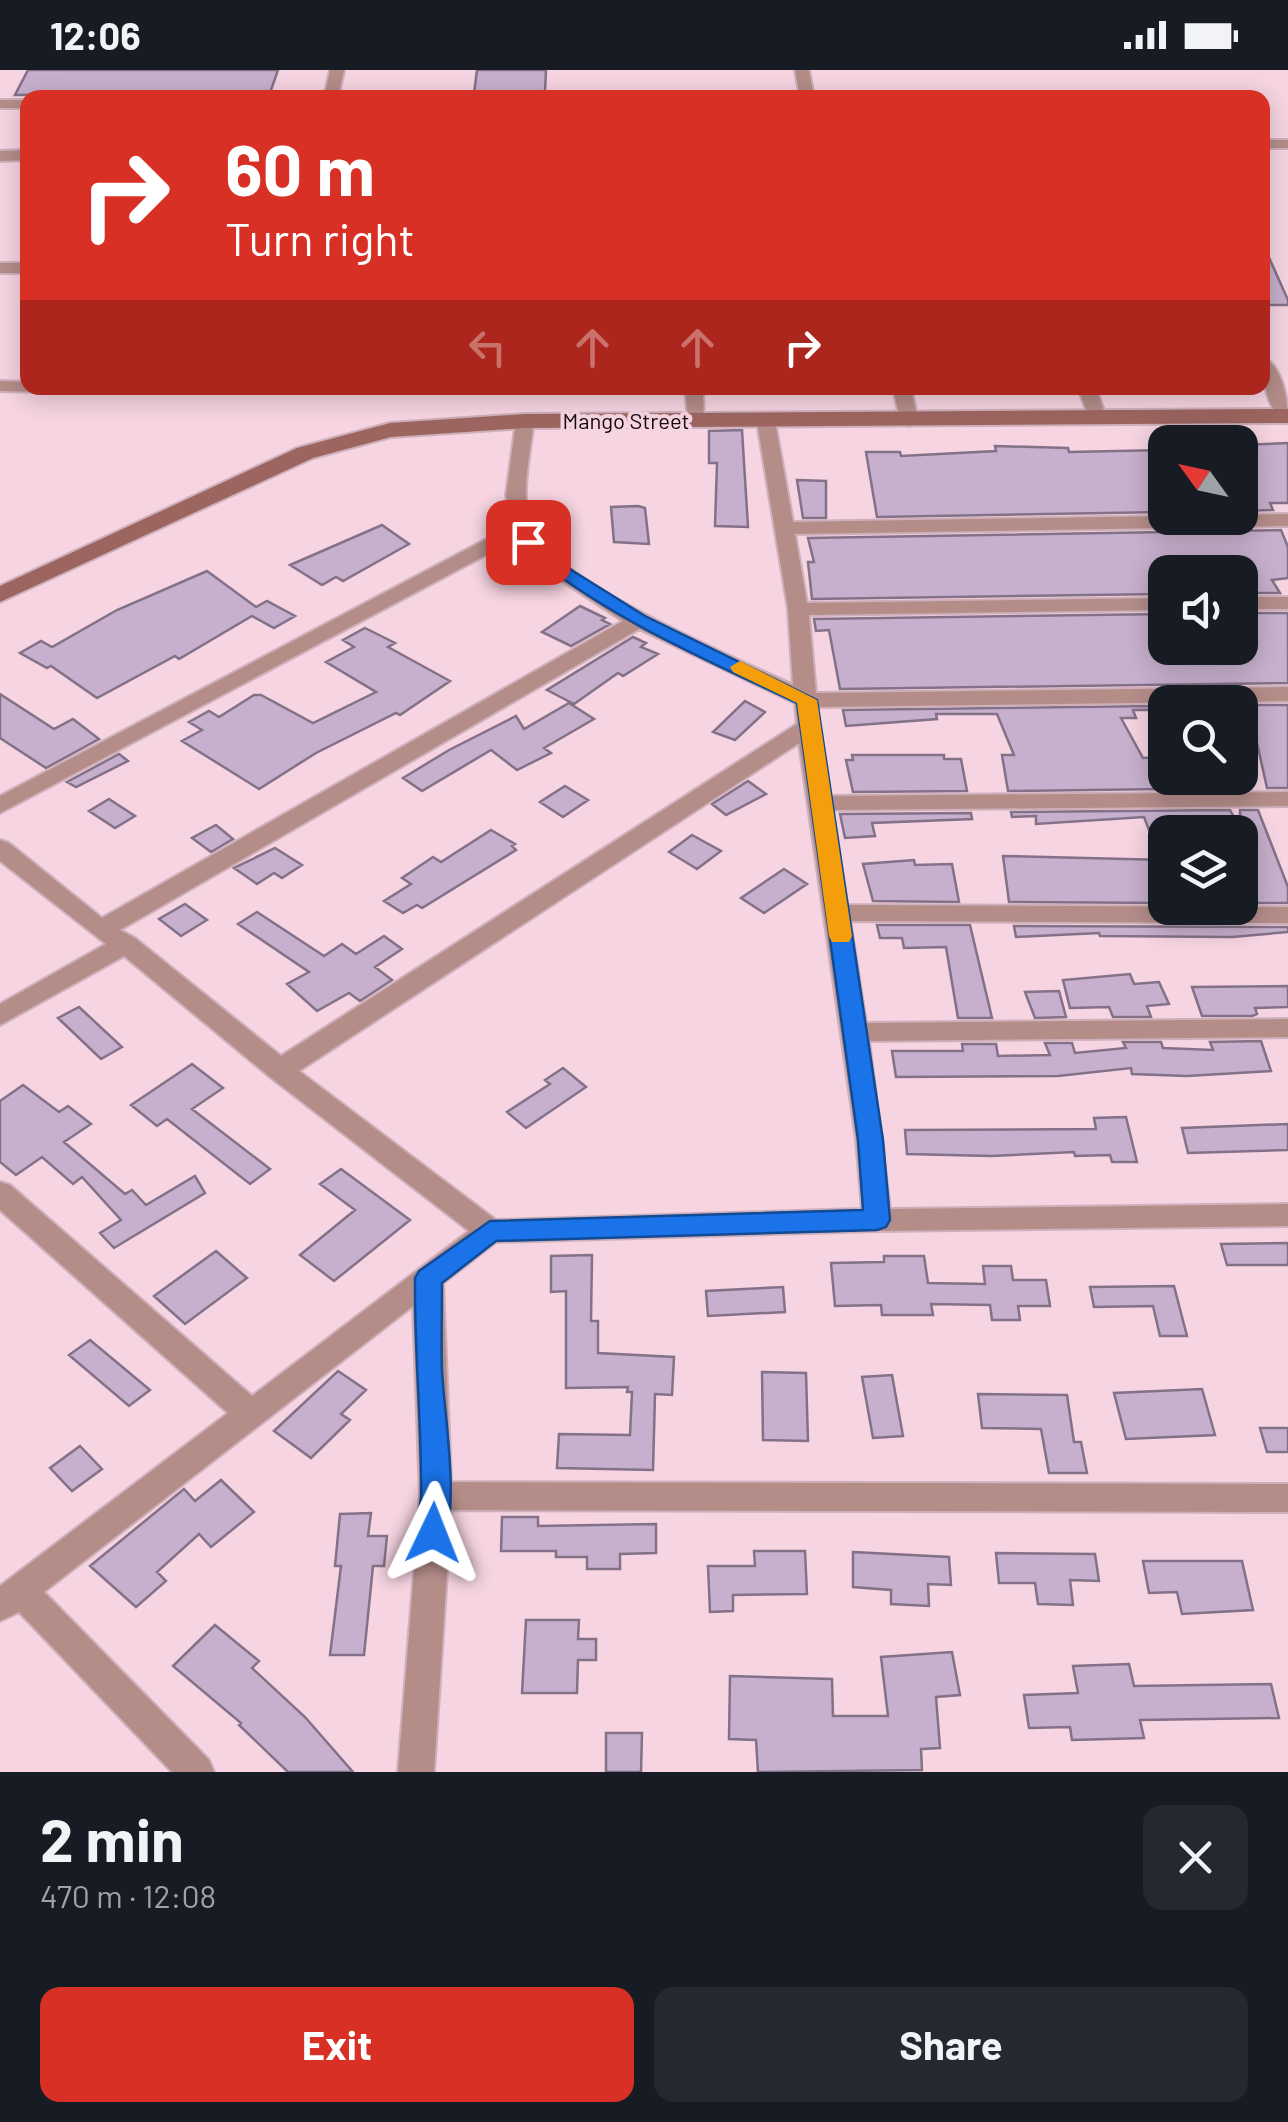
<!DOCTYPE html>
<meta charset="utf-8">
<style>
:root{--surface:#171b24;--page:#242831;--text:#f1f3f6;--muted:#9ea1a6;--accent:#d93025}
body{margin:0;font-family:Barlow,sans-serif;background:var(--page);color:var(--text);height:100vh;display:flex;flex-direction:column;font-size:38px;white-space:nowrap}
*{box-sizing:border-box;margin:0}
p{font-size:32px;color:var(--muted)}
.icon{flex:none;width:55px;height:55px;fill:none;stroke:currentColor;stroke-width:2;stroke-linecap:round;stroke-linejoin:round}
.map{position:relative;height:1702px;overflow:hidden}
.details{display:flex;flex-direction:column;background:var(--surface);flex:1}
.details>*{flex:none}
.top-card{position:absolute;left:20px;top:20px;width:1250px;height:305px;border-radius:20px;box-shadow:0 5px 25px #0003;background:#d93025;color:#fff;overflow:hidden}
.needle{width:65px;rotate:303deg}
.controls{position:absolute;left:1148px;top:355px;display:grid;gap:20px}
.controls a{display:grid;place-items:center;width:110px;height:110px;border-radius:20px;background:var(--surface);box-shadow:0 5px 25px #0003;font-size:50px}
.pin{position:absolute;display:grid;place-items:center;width:85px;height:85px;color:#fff;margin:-42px;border-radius:20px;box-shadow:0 5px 15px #0006}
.me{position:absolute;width:110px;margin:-55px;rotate:2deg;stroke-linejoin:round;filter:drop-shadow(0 0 8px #0008)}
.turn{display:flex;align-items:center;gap:35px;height:210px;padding:0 40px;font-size:45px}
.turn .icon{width:130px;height:130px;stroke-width:2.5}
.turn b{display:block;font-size:70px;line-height:85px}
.lanes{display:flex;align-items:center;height:95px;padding:0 40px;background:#0003;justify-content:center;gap:50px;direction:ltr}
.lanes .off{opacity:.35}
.round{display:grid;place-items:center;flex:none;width:105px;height:105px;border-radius:20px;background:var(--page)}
.headline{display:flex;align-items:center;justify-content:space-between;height:170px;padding:0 40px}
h1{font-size:60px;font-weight:700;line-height:75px}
.primary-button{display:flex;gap:20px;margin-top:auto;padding:20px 40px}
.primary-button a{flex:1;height:115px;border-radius:20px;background:var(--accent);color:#fff;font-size:40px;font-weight:700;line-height:115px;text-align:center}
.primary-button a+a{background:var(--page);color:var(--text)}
.status{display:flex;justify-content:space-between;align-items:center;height:70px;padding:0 50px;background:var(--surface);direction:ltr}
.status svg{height:28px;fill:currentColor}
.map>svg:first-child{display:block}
</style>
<div class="status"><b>12:06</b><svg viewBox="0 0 49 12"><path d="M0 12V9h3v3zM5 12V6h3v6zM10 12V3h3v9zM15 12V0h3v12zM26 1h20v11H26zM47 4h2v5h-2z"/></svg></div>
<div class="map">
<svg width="1288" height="1702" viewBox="0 0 1288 1702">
<rect width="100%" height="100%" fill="#f6d4e1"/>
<!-- building -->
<path fill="#c7b0cd" stroke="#837188" stroke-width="2.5" d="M28 0H278L270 23 15 25Z
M477 0H546L545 22 474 24Z
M1262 172 1288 230V235H1267L1262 228Z
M742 360 748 457 715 456 717 393H709V361Z
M1288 373V433H1270L1273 440 1240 441V375Z
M995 376 1068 378 1069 382 1165 380V442L877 447 866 382H900L901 386 996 381Z
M797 410 826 411V448H803Z
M638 436 645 438 649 474 614 472 611 437Z
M382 455 409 474 343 511 336 507 322 515 290 495Z
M1281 460 1288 477V508L1272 510 1280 523H1240V502H1165V524L812 529 808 492H814L808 468Z
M207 501 256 537 267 531 295 546 274 558 252 546 179 589 175 586 97 628 51 596 47 598 20 583 41 571 52 577 117 540Z
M580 536 605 548 602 550 610 554 571 576 542 562Z
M1240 543H1288V613L840 619 829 560 816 561 814 549 1165 544V578H1199L1202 585 1240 584Z
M365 558 395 573 388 577 450 611 400 645 396 643 316 683 259 719 182 671 202 660 189 652 209 641 219 647 254 625H261L313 653 376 622 326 592 354 577 343 570Z
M633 567 646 573 641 577 658 584 623 606 618 603 574 634 547 620Z
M0 624 54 659 73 649 99 669 46 698 0 668Z
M745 631 765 642 735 670 713 662Z
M569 633 594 649 544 678 551 683 517 700 491 680 422 721 403 708 449 680 516 646 524 659Z
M1240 635H1288V718H1267L1251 646H1244Z
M1153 636 1154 640H1133L1136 648H1121L1143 688 1165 687V719L1008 721 1002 685H1014L997 644H936L937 649 846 656 843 640Z
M119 684 128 691 76 717 67 712Z
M852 685H944V689H961L967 721 853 722 846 690H853Z
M748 711 766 724 726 745 712 734Z
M565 716 588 730 563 747 540 732Z
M109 729 135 746 115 758 89 741Z
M1230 740 1234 747 1167 751 1170 759 1149 760 1144 747 1036 754V746L1012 747 1011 742Z
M1240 740H1258L1288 817V833H1240Z
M971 743 972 749 872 753 875 766 845 768 840 744Z
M216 755 233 769 211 782 192 768Z
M491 760 515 774 512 776 516 780 422 838 417 835 403 843 384 831 411 814 402 808 433 787 441 792Z
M692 765 721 781 697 799 669 782Z
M275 778 302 795 282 808 274 803 257 814 234 798Z
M1003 786 1165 790V833L1009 832Z
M914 790 915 795 952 794 959 832 873 831 863 794Z
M784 799 807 814 764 843 741 828Z
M185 834 207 850 181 866 159 849Z
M257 842 324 886 342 874 356 884 384 866 402 879 375 897 392 910 360 931 349 923 317 941 287 914 309 902 238 854Z
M877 855H970L992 948H958L946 877 904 878 902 868H880Z
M1014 856 1288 857V862L1232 867 1100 866 1099 863 1016 867Z
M1130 904 1134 914 1159 912 1169 934 1147 936 1151 947H1113L1109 937 1070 938 1063 910Z
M1288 916V937L1255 938 1257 944 1252 946H1202L1192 917Z
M1059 921 1066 947 1035 948 1025 922Z
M79 937 122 977 101 989 58 948Z
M1261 971 1271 1001 1187 1006 1132 1004 1131 998 1058 1006 896 1007 892 981H963L962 974H996L998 986 1050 985 1045 973H1072L1075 983 1126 978 1123 972H1161L1163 978 1213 980 1210 972Z
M192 994 223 1018 192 1039 270 1099 250 1114 167 1049 157 1056 131 1035Z
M563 998 586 1017 526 1058 507 1042 550 1014 545 1010Z
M23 1015 59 1042 68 1036 91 1054 64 1072 125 1124 132 1120 146 1135 195 1106 205 1123 114 1178 100 1163 121 1150 82 1107 73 1114 42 1087 16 1105 0 1092V1031Z
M1126 1047 1137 1092H1112L1110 1085 1075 1086 1074 1082 991 1086 907 1084 905 1060 1096 1059 1094 1048Z
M1288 1054V1080L1188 1083 1182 1058Z
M341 1099 410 1150 334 1211 300 1185 355 1140 320 1114Z
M1288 1173V1195H1227L1221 1174Z
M216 1181 247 1208 185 1254 154 1226Z
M592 1185 591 1251H598V1283L674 1287 672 1325 655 1324 653 1400 557 1398 559 1364 630 1365 632 1322H627L628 1317 566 1318V1221L551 1222V1186Z
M884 1186H924L928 1213 985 1214 983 1196H1011L1013 1210H1046L1050 1236H1018L1020 1250H992L990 1235 931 1234 933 1245H882L881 1235 835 1236 831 1193 884 1192Z
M1174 1216 1187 1266H1160L1153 1236 1094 1237 1090 1217Z
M783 1217 785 1242 708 1246 706 1221Z
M90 1270 150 1320 129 1336 69 1285Z
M338 1301 366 1320 341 1344 350 1350 311 1388 274 1361Z
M762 1302 806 1303 808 1371 763 1370Z
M892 1305 903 1366 873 1368 862 1307Z
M1202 1319 1215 1365 1126 1369 1114 1323Z
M978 1324 1067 1325 1074 1372H1081L1087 1403H1049L1041 1359 982 1358Z
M1260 1358H1288V1382H1267Z
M80 1376 102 1399 72 1421 50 1398Z
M221 1410 254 1442 211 1477 199 1464 157 1502 166 1511 136 1537 90 1496 184 1419 195 1431Z
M371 1443 368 1466H387L384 1496H373L364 1585H330L341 1496H335L340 1444Z
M502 1447H538V1456L656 1454V1483L620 1484V1499H587V1487H556V1481H501Z
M754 1481H805L807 1524 733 1525V1541L710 1542 708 1496H755Z
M853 1482 949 1487 951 1515 928 1514 929 1536 891 1534V1520L853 1517Z
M996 1483 1095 1484 1099 1511 1070 1510 1073 1535 1038 1534 1035 1513H999Z
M1143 1491H1242L1253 1540 1182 1544 1177 1522 1149 1523Z
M526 1550H579L578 1569H596V1590H578L577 1623H522Z
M215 1555 259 1591 252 1598 305 1647 353 1702H288L239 1655 241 1653 173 1596Z
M952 1582 960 1625 936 1627 940 1678 921 1679 922 1700 758 1702 756 1670 729 1669 730 1606 832 1609 833 1646H888L881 1587Z
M1129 1594 1134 1616 1271 1614 1279 1648 1140 1650 1144 1668 1072 1670 1070 1657 1029 1658 1024 1625 1078 1623 1073 1596Z
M606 1663H642L641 1702H606Z"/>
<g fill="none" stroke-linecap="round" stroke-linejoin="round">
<defs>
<path id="street" d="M330 0H344L338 28H324Z
M795 0H809L814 28H800Z
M0 30H28V38H0Z
M1262 70H1288V78H1262Z
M28 80V90L0 91V81Z
M0 193H28V203H0Z
M1262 286C1283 297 1288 329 1288 352 1266 343 1262 307 1262 286Z
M0 311 28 312V318H103L94 323 0 321Z
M685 318H703L704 354 697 356 688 350Z
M893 318H911L918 350 916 354 909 356 900 350Z
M1078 318H1096L1107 349 1105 353H1091Z
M525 345 534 351C530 385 520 425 531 458 548 509 742 591 793 615L788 539 757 352 759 348H773L775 352 793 452 1288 444V456L795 464 807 533 1165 528V540L809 545 816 623 1288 617V631L817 637 830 726 1288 722V736L832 740 847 835 1288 837V853L850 851 866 953 1288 949V967L869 971 890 1139 1288 1134V1156L877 1161 496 1172 443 1213 451 1412 1288 1414V1442L451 1440 434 1702H398L420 1426 413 1236 44 1522 209 1690 214 1702H172L19 1542 0 1551V1516L228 1343 0 1140V1112L10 1115 252 1326 469 1161 270 1007 124 886 0 955V934L106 874 0 791V770L9 773 102 848 623 551 559 509 516 469 0 743V726L511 456 506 425 516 351ZM639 559 795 633 797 654 281 986 135 868 120 860ZM799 673 856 1069 862 1139 496 1150 299 1001Z
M1240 527H1288V539H1240Z"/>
<path id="secondary" d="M1288 339V353L525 358 391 367 313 388 0 532V516L297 378 390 353 525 344Z"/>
</defs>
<!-- street casing -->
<use href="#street" stroke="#ceb0bb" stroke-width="4"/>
<!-- secondary casing -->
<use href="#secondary" stroke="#ceb0bb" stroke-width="4"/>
<!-- street -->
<use href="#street" fill="#b48d89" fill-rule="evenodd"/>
<!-- secondary -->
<use href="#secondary" fill="#9d6560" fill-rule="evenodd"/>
</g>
<!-- route -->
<path fill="#1a73e8" stroke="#114b97" stroke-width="2.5" d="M528 467 573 501 645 546 817 630 883 1070 890 1150 886 1157 877 1160 496 1171 442 1213C442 1242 441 1271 442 1300 444 1342 460 1436 443 1472L433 1476 422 1472C415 1457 420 1442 421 1426 422 1354 414 1281 415 1208L419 1201 490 1151 863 1140 858 1070 797 633C700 587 603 546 521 476L519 472Z"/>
<!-- slow -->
<path fill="#f59e0b" d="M740 591 817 630 852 866 849 872H832L829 866 797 633 733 602 730 597Z"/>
<g text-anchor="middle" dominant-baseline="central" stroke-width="8" stroke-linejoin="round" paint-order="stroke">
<!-- far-street labels -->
<g font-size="22" fill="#150b0f" stroke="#f6d4e1">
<text x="626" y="350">Mango Street</text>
</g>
</g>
</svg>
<div class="controls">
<a><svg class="needle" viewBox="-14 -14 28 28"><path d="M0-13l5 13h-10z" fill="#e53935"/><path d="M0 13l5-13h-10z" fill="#9ea1a6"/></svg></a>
<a><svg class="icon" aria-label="sound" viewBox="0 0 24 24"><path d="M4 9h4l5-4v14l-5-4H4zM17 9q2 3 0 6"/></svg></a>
<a><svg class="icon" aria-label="search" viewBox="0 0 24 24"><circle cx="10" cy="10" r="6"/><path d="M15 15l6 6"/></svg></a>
<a><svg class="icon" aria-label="layers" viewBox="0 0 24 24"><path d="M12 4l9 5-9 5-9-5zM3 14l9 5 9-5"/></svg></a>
</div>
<div class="pin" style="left:528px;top:472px;background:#d93025"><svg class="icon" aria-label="arrive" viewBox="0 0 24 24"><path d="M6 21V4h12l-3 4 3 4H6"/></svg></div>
<svg class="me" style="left:433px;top:1463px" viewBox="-20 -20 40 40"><path d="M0-17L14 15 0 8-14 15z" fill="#1a73e8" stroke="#fff" stroke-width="4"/></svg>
<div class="top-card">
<div class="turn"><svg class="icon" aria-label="right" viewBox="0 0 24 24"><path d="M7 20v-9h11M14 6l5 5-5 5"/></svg><div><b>60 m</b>Turn right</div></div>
<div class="lanes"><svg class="icon off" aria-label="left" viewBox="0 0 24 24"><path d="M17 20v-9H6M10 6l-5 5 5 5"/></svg><svg class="icon off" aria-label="ahead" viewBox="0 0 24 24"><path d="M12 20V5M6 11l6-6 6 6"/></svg><svg class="icon off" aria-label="ahead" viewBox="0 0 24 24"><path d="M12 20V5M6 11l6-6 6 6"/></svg><svg class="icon" aria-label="right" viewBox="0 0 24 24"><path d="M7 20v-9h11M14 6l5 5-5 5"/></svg></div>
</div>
</div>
<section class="details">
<div class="headline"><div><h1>2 min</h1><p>470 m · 12:08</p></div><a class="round"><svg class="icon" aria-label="close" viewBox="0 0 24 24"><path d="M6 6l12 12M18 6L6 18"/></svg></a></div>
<div class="primary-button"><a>Exit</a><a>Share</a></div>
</section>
